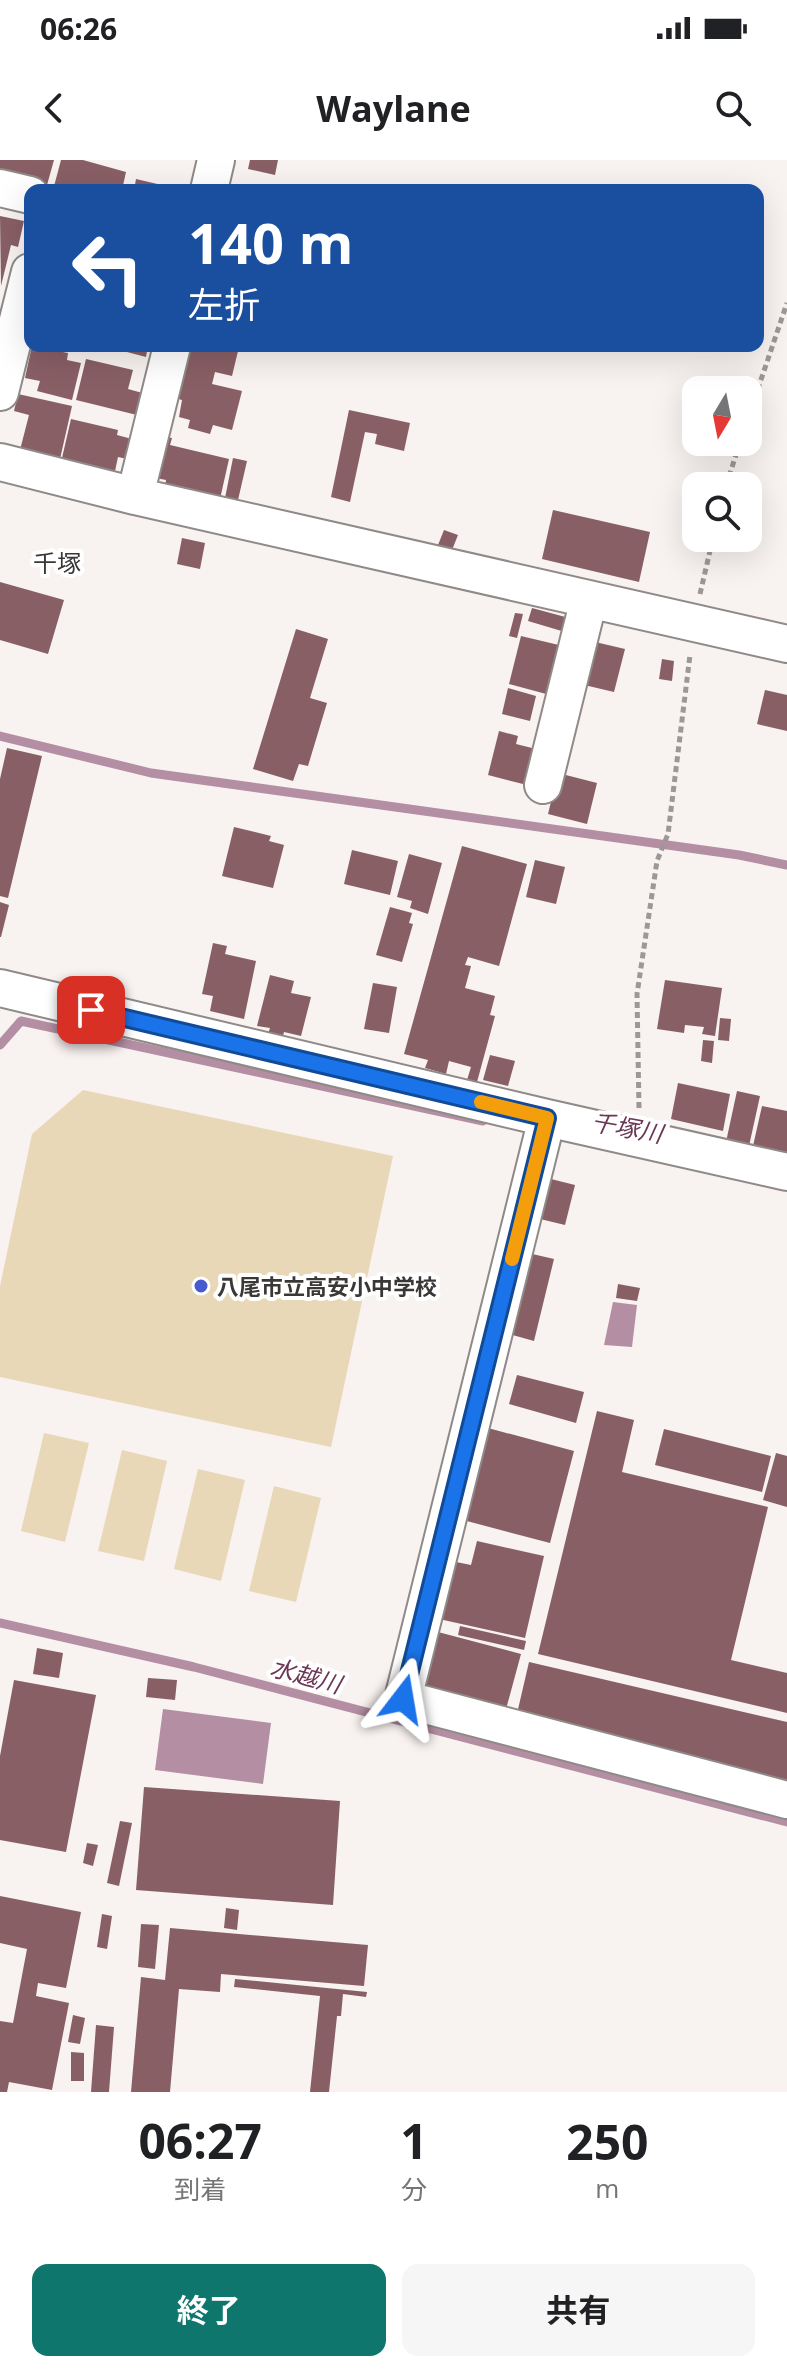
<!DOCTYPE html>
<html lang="ja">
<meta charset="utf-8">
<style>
:root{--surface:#fff;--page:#f6f6f6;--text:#202124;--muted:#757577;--accent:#0f766e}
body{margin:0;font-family:"Open Sans","Noto Sans JP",sans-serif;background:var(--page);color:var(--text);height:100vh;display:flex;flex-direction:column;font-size:30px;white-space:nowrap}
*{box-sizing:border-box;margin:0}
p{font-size:26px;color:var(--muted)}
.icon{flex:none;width:44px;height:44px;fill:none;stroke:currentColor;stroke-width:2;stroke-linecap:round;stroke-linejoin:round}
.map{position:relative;height:1932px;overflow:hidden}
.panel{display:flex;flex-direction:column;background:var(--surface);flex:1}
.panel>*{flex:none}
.hud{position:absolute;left:24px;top:24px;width:740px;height:168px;border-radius:16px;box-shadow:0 8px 32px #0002;background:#1a4fa0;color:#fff;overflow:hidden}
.needle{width:52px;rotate:190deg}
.tools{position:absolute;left:682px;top:216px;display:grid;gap:16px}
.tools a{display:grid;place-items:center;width:80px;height:80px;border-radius:16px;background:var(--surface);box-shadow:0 8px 32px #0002;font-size:40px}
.pin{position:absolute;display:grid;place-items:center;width:68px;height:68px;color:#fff;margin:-34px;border-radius:16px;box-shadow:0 4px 12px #0006}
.me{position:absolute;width:88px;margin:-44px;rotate:14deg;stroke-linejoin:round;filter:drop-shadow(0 0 6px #0008)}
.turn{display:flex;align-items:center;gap:28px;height:168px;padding:0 32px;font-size:36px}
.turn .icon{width:104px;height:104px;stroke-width:2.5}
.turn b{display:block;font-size:56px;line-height:68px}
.eta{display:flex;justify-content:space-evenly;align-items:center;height:136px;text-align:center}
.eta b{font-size:48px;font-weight:700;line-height:56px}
.action{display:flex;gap:16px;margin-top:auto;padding:16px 32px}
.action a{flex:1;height:92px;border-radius:16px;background:var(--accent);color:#fff;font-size:32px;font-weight:700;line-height:92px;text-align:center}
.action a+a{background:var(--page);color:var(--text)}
.status{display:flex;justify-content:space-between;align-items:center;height:56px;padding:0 40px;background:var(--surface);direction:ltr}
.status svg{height:22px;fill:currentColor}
header{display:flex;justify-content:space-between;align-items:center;height:104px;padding:0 32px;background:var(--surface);font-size:36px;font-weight:700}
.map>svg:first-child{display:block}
</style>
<div class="status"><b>06:26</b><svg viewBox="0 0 49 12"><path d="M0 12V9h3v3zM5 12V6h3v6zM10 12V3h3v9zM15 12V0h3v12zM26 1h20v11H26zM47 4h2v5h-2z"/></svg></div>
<header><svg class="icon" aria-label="back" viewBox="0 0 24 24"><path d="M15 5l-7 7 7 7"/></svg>Waylane<svg class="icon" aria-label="search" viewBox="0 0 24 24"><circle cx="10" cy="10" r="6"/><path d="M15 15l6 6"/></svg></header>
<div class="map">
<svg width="787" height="1932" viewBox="0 0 787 1932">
<rect width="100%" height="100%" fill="#f8f2f0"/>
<!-- green -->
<path fill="#e9d8b7" d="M83 930 393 996 331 1287 0 1217V1126L32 974Z
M44 1273 89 1283 65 1382 21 1371Z
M122 1290 167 1301 144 1401 98 1391Z
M198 1309 245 1320 221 1421 174 1409Z
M274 1326 321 1338 296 1442 249 1431Z"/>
<!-- water -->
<path fill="#b48ea2" d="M613 1142 637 1145 632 1187 604 1185Z
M163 1549 271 1563 263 1624 155 1610Z"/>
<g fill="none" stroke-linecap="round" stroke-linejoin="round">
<!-- stream -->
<path stroke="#b48ea2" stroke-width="9" d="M0 576 151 613 739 695 787 705
M0 885 21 861 483 961
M0 1463 194 1507 787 1662"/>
</g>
<!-- building -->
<path fill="#885f65" d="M0 0H54L47 25 0 13Z
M61 0H83L126 12 122 30H53Z
M250 0H278L275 15 248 9Z
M136 19 179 29V30H134Z
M0 56 24 61 18 87 11 85 1 126Z
M32 186 68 193 67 200 81 203 72 240 37 231 40 221 25 218Z
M104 186H148L146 197Z
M188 186 239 187 232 216 215 212 212 224 242 231 232 270 213 265 210 274 188 268 190 260 179 257 182 240 175 238Z
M86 199 133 210 128 229 146 234 141 256 76 240Z
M18 234 72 246 60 299 20 290 29 255 14 251Z
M349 250 410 263 404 291 375 284 377 274 365 272 350 342 331 337Z
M71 259 118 270 117 275 132 279 127 299 118 297 115 311 62 298Z
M160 276 172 278 170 285 229 299 220 339 165 327 166 320 151 317Z
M233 298 247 301 238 340 225 338Z
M553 350 650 372 639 422 542 399Z
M444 370 458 375 452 390 438 385Z
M182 378 205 383 200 409 177 404Z
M0 422 64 440 48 494 0 480Z
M532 448 569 458 565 472 528 461Z
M515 453 523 454 517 478 509 476Z
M296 469 328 479 310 538 327 543 308 606 299 604 293 621 253 609Z
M521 476 563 486 550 535 509 524Z
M591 481 625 489 614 532 580 524Z
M662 499 674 501 672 521 659 519Z
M508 528 536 536 530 561 502 554Z
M765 530 787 535V571L757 564Z
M499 571 518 576 516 584 536 589 527 625 488 615Z
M7 588 42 596 8 738 0 736V619Z
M558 613 597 623 587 664 548 654Z
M234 667 271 676 269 681 284 685 273 728 222 716Z
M462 686 527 704 499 806 468 797 465 805 471 806 465 828 495 836 490 855 495 856 477 922 467 920 471 907 449 901 446 914 425 908 428 900 404 894Z
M352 690 398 701 390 735 344 724Z
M409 694 442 703 428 754 410 748 412 741 397 737Z
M535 700 565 707 556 744 526 737Z
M0 742 9 745 1 777H0Z
M390 747 412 753 409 763 413 764 402 802 376 795Z
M213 783 227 786 225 794 256 801 244 859 210 851 213 836 202 834Z
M270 815 294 821 291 833 311 837 301 876 284 872 282 880 267 877 270 868 257 866Z
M665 820 722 828 715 876 702 874 704 867 685 865 684 873 657 869Z
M373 823 397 827 389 873 364 869Z
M720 858 731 859 729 881 718 880Z
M703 880 714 881 712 903 701 901Z
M490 895 515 901 508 926 483 920Z
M678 923 730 934 723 971 671 959Z
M737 931 760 936 749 986 726 982Z
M762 946 787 951V993L753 986Z
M547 1018 575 1025 565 1065 536 1058Z
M528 1093 554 1099 534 1181 509 1174Z
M618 1124 640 1128 637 1141 616 1138Z
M517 1215 584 1232 576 1263 509 1244Z
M597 1251 634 1260 622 1312 768 1347 731 1500 787 1513V1553L538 1494Z
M488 1268 574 1291 550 1383 463 1360Z
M664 1269 771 1296 762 1332 655 1305Z
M776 1293 787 1296V1347L763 1340Z
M477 1381 544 1396 525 1478 439 1459 451 1401 471 1405Z
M460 1466 526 1481 524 1490 458 1475Z
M438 1472 521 1494 505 1553 422 1533Z
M37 1488 63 1493 59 1518 33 1514Z
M529 1502 787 1562V1622L516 1558Z
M148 1518 177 1520 175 1540 146 1537Z
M14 1520 96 1535 66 1692 0 1680V1596Z
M144 1627 340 1641 333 1745 136 1730Z
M120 1661 132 1663 119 1726 107 1723Z
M87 1683 98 1685 93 1706 83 1703Z
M0 1736 81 1752 66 1828 38 1823 36 1836 69 1843 52 1930 9 1922 7 1932H0V1861L13 1863 27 1789 0 1783Z
M226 1748 239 1750 237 1770 224 1768Z
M102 1754 112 1756 107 1789 97 1787Z
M141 1764 159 1765 155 1809 138 1807Z
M170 1768 368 1785 364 1826 221 1814 220 1832 179 1829 170 1932H131L141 1817 165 1820Z
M235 1819 367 1832 366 1837 343 1834 341 1856H337L329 1932H310L320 1836 234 1827Z
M73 1855 85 1858 80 1884 68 1882Z
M96 1865 114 1867 109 1932H91Z
M71 1892 84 1893V1921H71Z"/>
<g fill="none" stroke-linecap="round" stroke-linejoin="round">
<defs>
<path id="minor" d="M0 28 30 35
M209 30 216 0
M0 232 30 112
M0 302 135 336 787 484
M135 336 172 186
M543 625 589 439
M0 828 547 958 787 1012
M547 958 403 1539 787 1640"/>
</defs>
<!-- minor casing -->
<use href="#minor" stroke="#8f8988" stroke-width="40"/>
<!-- path -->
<path stroke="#9c9896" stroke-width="5" stroke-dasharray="6 4" stroke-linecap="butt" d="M748 258 787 143
M726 326 740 282
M700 434 713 378
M639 948 637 834 657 701 668 674 690 495"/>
<!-- minor -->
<use href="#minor" stroke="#fff" stroke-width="36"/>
</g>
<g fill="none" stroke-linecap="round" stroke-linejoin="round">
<defs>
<path id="route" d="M91 850 547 958 403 1539"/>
</defs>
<!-- route casing -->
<use href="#route" stroke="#114b97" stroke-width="20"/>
<!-- route -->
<use href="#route" stroke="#1a73e8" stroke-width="14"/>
<!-- slow -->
<path stroke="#f59e0b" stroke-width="14" d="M481 942 547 958 512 1099"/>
</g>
<!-- markers -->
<circle fill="#475ace" stroke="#fff" stroke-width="3" cx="201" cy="1126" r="8"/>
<g text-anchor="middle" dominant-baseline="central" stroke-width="8" stroke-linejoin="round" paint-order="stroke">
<!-- poi labels -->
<g font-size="22" font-weight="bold" fill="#3a3837" stroke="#fff" text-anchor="start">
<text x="217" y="1126">八尾市立高安小中学校</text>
</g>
<!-- neighbourhood labels -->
<g font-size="24" fill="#3a3837" stroke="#fff">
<text x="57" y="402">千塚</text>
</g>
<!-- water labels -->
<g font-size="24" font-style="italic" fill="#6b3755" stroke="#fff">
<text transform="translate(627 967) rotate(10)">千塚川</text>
<text transform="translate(306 1515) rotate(15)">水越川</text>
</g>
</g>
</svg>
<div class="tools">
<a><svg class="needle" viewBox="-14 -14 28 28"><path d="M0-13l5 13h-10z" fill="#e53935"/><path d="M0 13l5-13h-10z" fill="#757577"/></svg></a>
<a><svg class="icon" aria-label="search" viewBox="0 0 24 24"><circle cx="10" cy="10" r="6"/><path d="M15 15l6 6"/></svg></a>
</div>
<div class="pin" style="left:91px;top:850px;background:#d93025"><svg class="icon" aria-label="arrive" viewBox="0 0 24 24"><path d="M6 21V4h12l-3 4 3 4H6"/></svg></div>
<svg class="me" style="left:403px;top:1539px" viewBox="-20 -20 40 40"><path d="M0-17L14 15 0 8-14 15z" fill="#1a73e8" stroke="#fff" stroke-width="4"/></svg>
<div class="hud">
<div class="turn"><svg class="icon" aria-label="left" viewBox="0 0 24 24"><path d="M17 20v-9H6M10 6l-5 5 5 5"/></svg><div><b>140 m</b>左折</div></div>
</div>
</div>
<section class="panel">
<div class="eta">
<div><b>06:27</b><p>到着</p></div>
<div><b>1</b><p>分</p></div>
<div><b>250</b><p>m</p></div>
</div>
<div class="action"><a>終了</a><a>共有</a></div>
</section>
